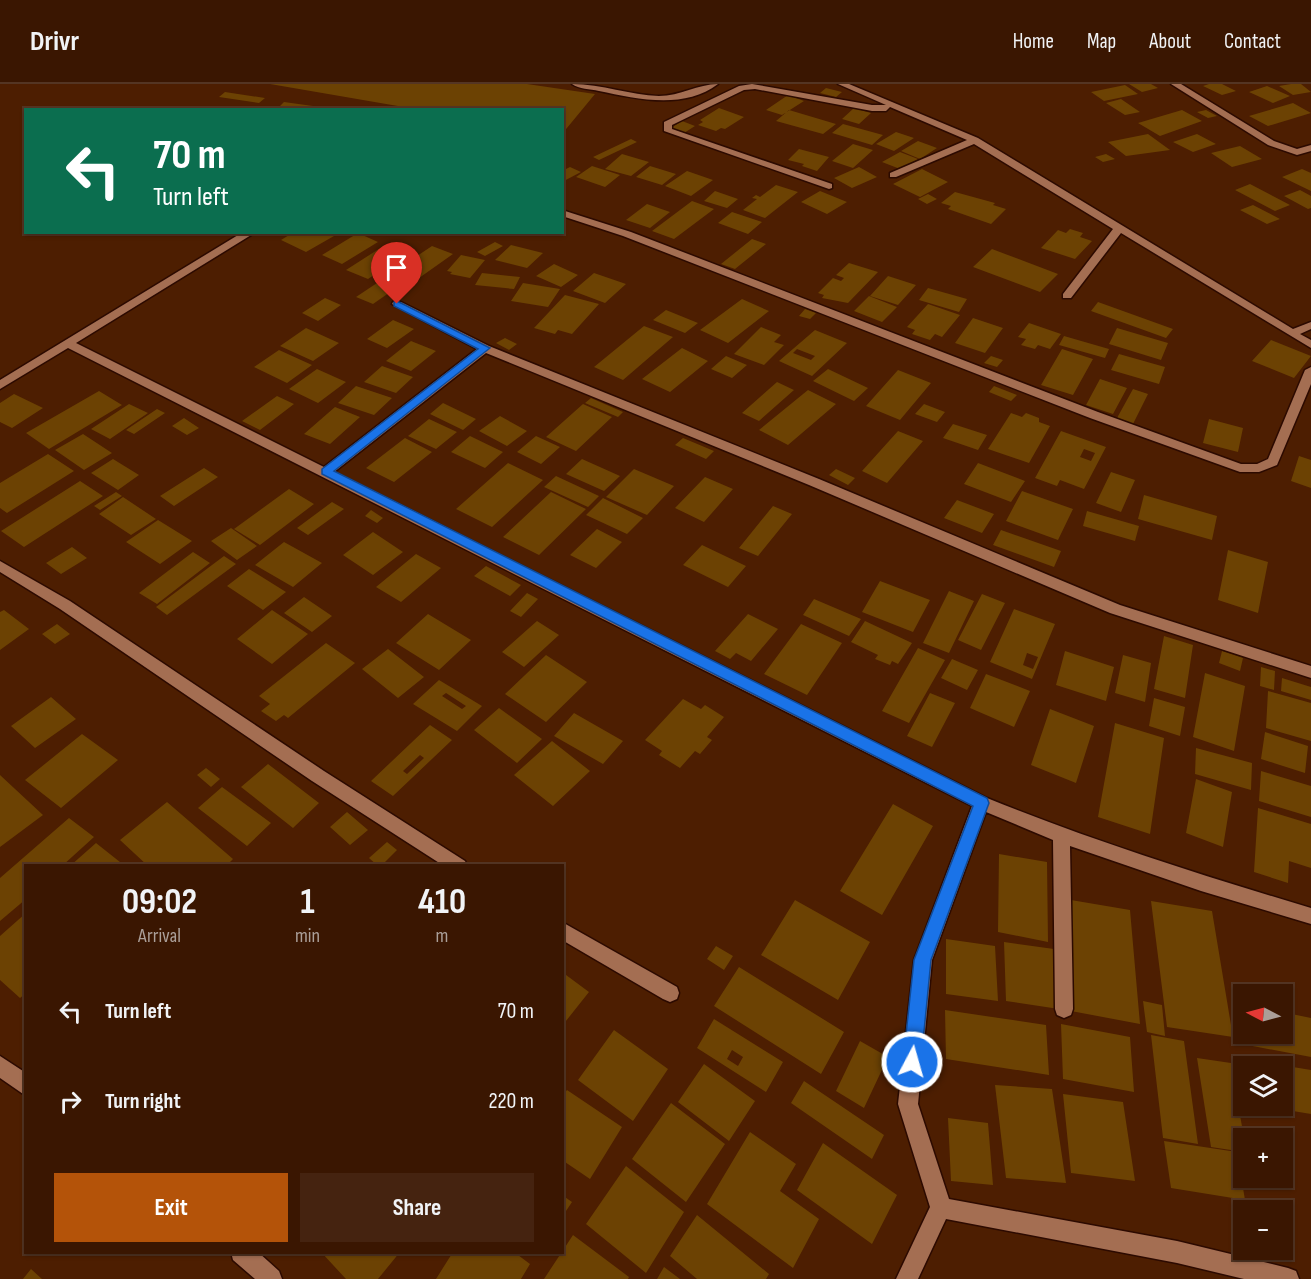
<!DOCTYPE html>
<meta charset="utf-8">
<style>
:root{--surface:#3a1601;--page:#452310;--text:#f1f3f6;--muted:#ab9f99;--line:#543523;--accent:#b45309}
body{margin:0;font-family:"Sofia Sans Condensed",sans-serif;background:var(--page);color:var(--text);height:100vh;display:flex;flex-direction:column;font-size:22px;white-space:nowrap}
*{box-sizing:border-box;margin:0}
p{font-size:20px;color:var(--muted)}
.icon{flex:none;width:33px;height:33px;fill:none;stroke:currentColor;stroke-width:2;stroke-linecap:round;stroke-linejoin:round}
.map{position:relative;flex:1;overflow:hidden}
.drawer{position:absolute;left:24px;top:780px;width:540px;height:390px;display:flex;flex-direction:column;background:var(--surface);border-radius:0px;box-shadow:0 2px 4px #0004,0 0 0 2px var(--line)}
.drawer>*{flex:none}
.banner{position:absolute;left:24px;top:24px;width:540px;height:126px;border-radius:0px;box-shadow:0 2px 4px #0004,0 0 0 2px var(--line);background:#0b6e4f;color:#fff;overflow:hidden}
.needle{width:39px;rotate:276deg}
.buttons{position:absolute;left:1233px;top:900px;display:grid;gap:12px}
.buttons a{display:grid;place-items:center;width:60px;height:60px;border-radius:0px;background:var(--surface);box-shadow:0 2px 4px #0004,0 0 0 2px var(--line);font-size:30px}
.pin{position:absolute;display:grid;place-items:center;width:51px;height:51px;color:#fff;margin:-62px -26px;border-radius:50% 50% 50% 0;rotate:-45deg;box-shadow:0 0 6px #0007}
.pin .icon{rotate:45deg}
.me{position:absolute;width:66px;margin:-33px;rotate:6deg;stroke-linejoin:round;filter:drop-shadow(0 0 4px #0008)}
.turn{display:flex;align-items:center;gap:21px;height:126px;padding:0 30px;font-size:27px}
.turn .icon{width:78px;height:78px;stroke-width:2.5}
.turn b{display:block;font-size:42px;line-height:51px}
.eta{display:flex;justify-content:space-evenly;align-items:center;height:102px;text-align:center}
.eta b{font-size:36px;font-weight:700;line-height:42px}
.primary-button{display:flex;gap:12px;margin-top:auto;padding:12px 30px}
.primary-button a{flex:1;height:69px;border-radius:0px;background:var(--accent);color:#fff;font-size:24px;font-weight:700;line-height:69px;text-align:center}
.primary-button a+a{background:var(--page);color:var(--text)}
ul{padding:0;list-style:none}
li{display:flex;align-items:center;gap:18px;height:90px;padding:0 30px}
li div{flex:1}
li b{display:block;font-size:22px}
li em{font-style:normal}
header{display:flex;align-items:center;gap:36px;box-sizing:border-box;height:84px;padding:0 30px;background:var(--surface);border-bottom:2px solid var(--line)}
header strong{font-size:28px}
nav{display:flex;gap:33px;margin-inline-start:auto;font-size:21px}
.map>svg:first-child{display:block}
</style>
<header>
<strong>Drivr</strong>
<nav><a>Home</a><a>Map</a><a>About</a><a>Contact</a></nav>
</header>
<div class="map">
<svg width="1311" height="1195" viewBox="0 0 1311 1195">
<rect width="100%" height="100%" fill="#4d1e01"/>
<!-- building -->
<path fill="#6c4203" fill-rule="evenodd" d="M270 0H527L595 10 562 50V26H421Z
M1129 0H1151L1158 4 1142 8Z
M1209 0H1222L1236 7 1222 11 1203 2Z
M1291 0H1301L1311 8 1293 11 1279 2Z
M1125 1 1138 10 1104 17 1091 8Z
M1267 2 1290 12 1273 19 1249 8Z
M826 4 842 8 836 13 820 9Z
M225 8 265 14 259 19 219 13Z
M788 11 804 17 782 31 766 26Z
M1121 15 1140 28 1125 31 1106 19Z
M284 18 313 22 309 26 279 23Z
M1293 19 1311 29 1268 42 1249 32Z
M719 24 744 33 725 45 721 44 716 47 698 41 703 38 700 36Z
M854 24 871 29 859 40 842 35Z
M789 26 836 40 823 50 776 37Z
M1182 26 1202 37 1160 52 1138 39Z
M1206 26 1217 32 1208 34 1197 28Z
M682 37 695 42 684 49 671 44Z
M843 40 883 51 872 61 832 49Z
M896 48 914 54 894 67 876 60Z
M1148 50 1170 66 1126 72 1108 58Z
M1197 50 1216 60 1193 68 1173 58Z
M631 55 637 58 599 76 593 73Z
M918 57 937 64 920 75 901 67Z
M853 60 873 66 853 84 832 77Z
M1240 62 1262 75 1232 83 1211 69Z
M799 65 829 73 817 87 802 82 804 80 788 76Z
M900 68 918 75 900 85 882 78Z
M622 70 649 78 631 92 605 85Z
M1106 70 1115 75 1103 78 1095 73Z
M592 82 620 91 605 103 576 93Z
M650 82 676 90 662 101 636 93Z
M570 83 581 88 562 98V87Z
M859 83 877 93 852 104 834 94Z
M922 85 948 98 920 113 893 100Z
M1302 85 1311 89V107L1282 93Z
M687 87 713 96 691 112 665 102Z
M1250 100 1290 121 1275 127 1235 106Z
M776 101 798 108 765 134 743 126 757 115 752 114 756 111 760 113Z
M1300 106 1311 112V124L1308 125 1284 112Z
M715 107 738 115 727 124 704 117Z
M820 107 847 118 827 130 801 118Z
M955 108 995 119 993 121 1006 125 991 140 948 125 951 122 941 119Z
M928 110 937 115 927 120 918 115Z
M692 117 714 125 674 155 652 147Z
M647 120 670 128 650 144 626 136Z
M1253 121 1280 135 1267 140 1240 126Z
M732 128 762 138 748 150 718 139Z
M1070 145 1083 149 1080 153 1092 157 1075 175 1041 164 1058 146 1066 149Z
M294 148H341L306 168 281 156Z
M358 149 378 158 342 180 322 171Z
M752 155 766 160 735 185 721 180Z
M495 158 503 162 485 172 477 168Z
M385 161 407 169 368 195 346 186Z
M511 161 543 169 527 184 495 176Z
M432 162 453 170 412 199 390 190Z
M992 165 1058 190 1040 208 973 183Z
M461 171 485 176 470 194 450 190 452 188 447 187Z
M849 179 878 188 848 219 822 214 824 211 818 209 833 194 841 197 844 194 836 191Z
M554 180 578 191 561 203 536 192Z
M482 189 520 193 514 205 475 201Z
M594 189 626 200 605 219 573 207Z
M888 192 916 201 898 221 870 212Z
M380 197 396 204 373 220 356 213Z
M523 199 560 205 548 223 511 217Z
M928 204 967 215 959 228 919 216Z
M565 211 599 220 572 250 558 246 555 250 534 244Z
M869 212 897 223 882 238 854 227Z
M325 214 341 221 318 237 302 229Z
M742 215 769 227 728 259 700 246Z
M1098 218 1173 245 1166 254 1091 227Z
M928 220 960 231 942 253 935 250 930 256 912 250 915 246 907 243Z
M805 225 816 229 810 235 799 232Z
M666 226 698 239 685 249 653 236Z
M973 234 1003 244 985 269 955 259Z
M393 236 414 245 387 264 367 255Z
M1029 239 1061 250 1050 265 1038 261 1035 265 1021 261 1026 255 1018 253Z
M644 242 673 253 623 296 594 283Z
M761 243 781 251 774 258 784 261 764 281 734 270Z
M306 244 339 259 313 277 280 262Z
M1117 244 1168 259 1161 276 1109 260Z
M815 246 847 259 812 292 779 277ZM797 265 815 272 811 276 793 269Z
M1064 252 1109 265 1105 274 1059 261Z
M505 254 517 260 509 266 496 259Z
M1271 256 1311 272 1294 294 1252 277Z
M411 257 436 267 411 287 386 277Z
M682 264 708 277 670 308 642 295Z
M1062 265 1093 275 1073 311 1041 301Z
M279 266 312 281 287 299 254 283Z
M1119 270 1165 283 1159 300 1111 286Z
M726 272 747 281 732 294 711 285Z
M991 272 1003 276 997 283 984 279Z
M382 282 413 293 396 309 364 298Z
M317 285 346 298 318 319 289 305Z
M828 285 868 304 854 317 813 297Z
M898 286 931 299 900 336 866 322Z
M1100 295 1127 304 1113 330 1086 321Z
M777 298 794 306 759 337 742 329Z
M356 302 392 314 374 331 338 319Z
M994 302 1017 311 1011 317 989 308Z
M1133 305 1148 310 1133 340 1117 334Z
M808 306 836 320 788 361 759 346Z
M99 307 122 321 49 365 26 349Z
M14 310 43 324 12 344 0 338V319Z
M277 312 294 320 260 346 242 337Z
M591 314 623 328 618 333 585 319Z
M443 319 476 335 463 346 430 330Z
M129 320 148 329 110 355 91 345Z
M583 320 612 333 576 367 546 353Z
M924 320 945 328 937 338 915 330Z
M335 323 360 333 330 360 304 350Z
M157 325 165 329 134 350 126 346Z
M1011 329 1022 333 1026 329 1039 334V338L1050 342 1029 379 988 365Z
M500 332 527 347 507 362 479 347Z
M184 334 199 344 187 351 172 342Z
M429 335 457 348 436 365 408 352Z
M1209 335 1243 344 1238 368 1203 359Z
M953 340 987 351 978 366 943 354Z
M898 347 923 357 887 399 862 387Z
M1061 347 1106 363 1084 405 1060 396 1057 402 1035 394ZM1084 365 1095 369 1091 377 1080 373Z
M83 350 112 369 84 386 55 366Z
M470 352 503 368 485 384 451 368Z
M536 352 560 363 541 380 517 368Z
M405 354 432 368 394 398 366 384Z
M683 354 714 367 706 375 675 361Z
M48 370 74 387 7 429 0 424V399Z
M1299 372 1311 376V404L1291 397Z
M113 375 139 391 118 406 91 389Z
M582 375 620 392 604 407 566 390Z
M508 379 543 396 492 443 456 425Z
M978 379 1025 397 1011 418 964 400Z
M204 384 218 393 174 422 160 412Z
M634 385 674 402 647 431 606 413Z
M836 385 855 394 848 401 829 391Z
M1111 388 1135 396 1121 428 1096 419Z
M556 392 599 412 588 423 544 403Z
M705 393 733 405 704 438 675 424Z
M80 397 103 412 24 463 1 447Z
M289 405 314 420 260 461 234 445Z
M1022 407 1073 425 1058 456 1006 437Z
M116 408 122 412 100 426 94 422Z
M551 408 586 425 539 471 503 453Z
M1144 411 1217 432 1212 456 1138 435Z
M123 413 156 435 131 451 99 430Z
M603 414 643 434 627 450 586 431Z
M957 416 994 430 982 449 944 434Z
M332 418 344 425 308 451 297 444Z
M773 422 792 430 758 472 739 464Z
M371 426 383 434 377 439 365 432Z
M1087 427 1139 442 1135 457 1083 442Z
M158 436 192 457 160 480 126 458Z
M231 444 257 462 237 476 211 457Z
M597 445 622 458 596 484 570 471Z
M1001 446 1061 467 1054 483 993 461Z
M373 448 403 468 373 491 343 471Z
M284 458 322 479 293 503 255 481Z
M702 461 746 482 728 503 683 481Z
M72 463 87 474 61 490 46 479Z
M1228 466 1268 478 1258 529 1218 516Z
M193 468 210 479 157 520 139 509Z
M416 470 441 484 401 518 376 503Z
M224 472 236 480 167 531 156 523Z
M486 482 521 501 510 512 474 492Z
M249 485 286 508 263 526 227 502Z
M880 497 930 516 913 548 862 528Z
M949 507 974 517 949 569 923 559Z
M527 509 538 515 521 533 510 527Z
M982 510 1005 519 981 566 958 556Z
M304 513 332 532 312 548 284 529Z
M814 515 861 535 849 552 803 531Z
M1014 525 1055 540 1032 595 990 578ZM1027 569 1038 573 1033 585 1023 581Z
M4 526 29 545 0 566V528Z
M272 526 308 550 272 580 237 555Z
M428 530 471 556 439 586 396 559Z
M748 530 778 545 751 577 736 569 730 575 715 567Z
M537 537 559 551 524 583 502 568Z
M865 537 912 559 898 580 892 577 890 581 875 575 878 571 851 558Z
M57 540 70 550 55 560 42 550Z
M801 540 842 559 807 611 764 590Z
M1164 552 1193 561 1185 614 1154 605Z
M326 559 355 579 288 634 284 631 276 637 261 627 270 620 259 612Z
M918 564 945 576 909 639 882 627Z
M388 565 424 593 398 614 362 585Z
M1065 567 1114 583 1106 617 1056 601Z
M1222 567 1243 574 1240 587 1219 579Z
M546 571 587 598 546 638 505 610Z
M1123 571 1151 579 1145 618 1115 609Z
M952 575 978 586 967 606 941 594Z
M1261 583 1275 587 1274 606 1260 602Z
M1205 589 1245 602 1234 667 1193 653Z
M986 590 1030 607 1014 643 970 624Z
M1282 594 1311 603V616L1281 607Z
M439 596 482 622 457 647 413 620ZM446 609 466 622 462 625 442 612Z
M1268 607 1311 619V657L1266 644Z
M930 609 955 619 932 663 907 652Z
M51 613 76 635 35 664 11 642Z
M1154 614 1185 623 1180 652 1149 642Z
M683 615 701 625 705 621 724 633 707 653 712 656 700 670 695 667 680 684 659 671 662 667 645 656Z
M499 624 542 655 517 679 474 646Z
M1050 625 1094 642 1076 699 1031 681Z
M574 629 623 657 603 680 554 652Z
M1115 639 1164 654 1150 750 1098 733Z
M430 641 452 656 393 712 371 697ZM420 671 424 674 407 690 403 687Z
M1265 648 1308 662 1305 689 1261 675Z
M82 650 118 676 61 724 25 696Z
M552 657 590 687 553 722 514 691Z
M1196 664 1252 679 1251 706 1195 690Z
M268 680 319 719 293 744 241 703Z
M206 684 220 695 211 703 197 691Z
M1261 687 1311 702V733L1259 717Z
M0 691 43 731 0 763Z
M1196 695 1232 708 1223 763 1186 749Z
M222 703 271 739 247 762 198 724Z
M167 718 233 775 226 782H148L120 756Z
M893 720 933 742 882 831 840 807Z
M1258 724 1311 740V784L1289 777 1288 799 1254 788Z
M347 728 368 746 350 761 330 743Z
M69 734 94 753 62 782H26V815L0 837V794Z
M387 758 397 766 381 782H378L369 774Z
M96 759 125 782H70Z
M999 770 1047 778 1048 858 998 848Z
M1065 815 1130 826 1140 940 1071 927Z
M795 816 870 858 838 916 761 871Z
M1151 817 1212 827 1233 953 1167 943Z
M26 829V909L20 914 0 896V852Z
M946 855 995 862 998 917 946 910Z
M1004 858 1054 865 1059 925 1006 917Z
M716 862 733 872 724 886 707 875Z
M739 883 844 948 821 990 714 922Z
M562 888 589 908 562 942Z
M1143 917 1162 921 1165 952 1147 948Z
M1236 920 1244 921V950H1282V928L1311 934V973L1242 960Z
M945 926 1046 941 1049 991 946 975Z
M714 935 783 978 766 1008 697 964ZM732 966 743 973 738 982 727 975Z
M1061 940 1130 953 1134 1008 1063 995Z
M614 946 668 985 633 1037 578 996Z
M1151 951 1184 957 1198 1060 1163 1054Z
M860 957 888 973 864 1024 836 1007Z
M1197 974 1231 979 1244 1054V1068L1211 1063Z
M1245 975 1311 986V1030L1269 1023 1282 1022V982H1247Z
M704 980 755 1017 729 1057 678 1018Z
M804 997 884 1051 872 1075 791 1019Z
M995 1001 1052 1005 1066 1099 1006 1094Z
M567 1006 622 1043 590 1095 562 1076V1012Z
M1063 1010 1123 1018 1135 1097 1071 1089Z
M671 1019 725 1060 686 1118 632 1075Z
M948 1034 988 1039 993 1101 951 1097Z
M750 1048 796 1080 780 1107 819 1135 793 1184 707 1120Z
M1164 1057 1237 1068 1245 1116 1171 1104Z
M823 1059 897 1111 872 1160 797 1106Z
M626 1082 684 1128 646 1189 586 1140Z
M562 1111 572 1118 562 1133Z
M697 1131 769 1190 766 1195H697L670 1172Z
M573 1151 629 1193 628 1195H544Z
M321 1168H400L378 1195H346Z
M453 1168H514L530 1180 521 1195H436Z
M664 1183 680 1195H657Z
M31 1185 42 1195H23Z"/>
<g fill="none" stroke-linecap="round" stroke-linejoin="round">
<defs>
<path id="minor" d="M572 0C602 0 630 11 659 12 680 12 698 0 718 0 684 26 637 15 599 7 590 5 579 5 572 0Z
M752 0 872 21H886L838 0H849L978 54 1293 245 1311 238V245L1300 250 1311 256V264L1121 149 1071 214H1063V210L1113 145 974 60 896 93H890V89L967 56 890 23 886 27H872L755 5 744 6 672 41V45L832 100V104L829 105 664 47V38L739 2Z
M1171 0H1181L1274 57 1297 65 1311 61V67L1297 71 1268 61Z
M562 126 631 148 1098 328 1241 380H1257L1268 375 1305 286 1311 283V300L1277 381 1259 388H1240L1090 334 623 152 562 132Z
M243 148H256L76 259 324 383 477 265 392 220 393 218H401L489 262 819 395 1120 521 1311 582V594L1110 529 809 401 486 269 334 388 987 714C1093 757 1201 791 1311 824V840L1201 807 1070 762 1073 925 1071 931 1064 934 1057 931 1055 925 1053 756 986 728 932 876 918 1020 949 1115 1177 1157 1288 1184 1296 1187 1299 1195H1244L1177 1179 946 1135 918 1195H896L930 1123 898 1020 914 876 972 722 68 264 0 305V296Z
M0 477 70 517 324 687 465 777 467 782H444L312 697 60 525 0 488Z
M562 838 677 903 679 909 677 915 670 918 663 915 562 856Z
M0 972 26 989V1012L0 994Z
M231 1168H258L279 1187 282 1195H255L233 1176Z"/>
</defs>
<!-- minor casing -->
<use href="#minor" stroke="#2c0a00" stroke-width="3"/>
<!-- minor -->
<use href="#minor" fill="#a46e52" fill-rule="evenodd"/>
</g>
<!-- route -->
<path fill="#1a73e8" stroke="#114b97" stroke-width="1.5" d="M397 217 490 264 334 387 987 714 989 719 931 876 921 978 918 985 912 987 906 985 903 978 914 876 973 722 322 390V385L478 265 394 222V218Z"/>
</svg>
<div class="buttons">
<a><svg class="needle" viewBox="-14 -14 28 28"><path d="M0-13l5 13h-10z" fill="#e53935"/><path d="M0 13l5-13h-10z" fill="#ab9f99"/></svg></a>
<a><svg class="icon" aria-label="layers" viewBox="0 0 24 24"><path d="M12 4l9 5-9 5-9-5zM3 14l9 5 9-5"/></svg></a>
<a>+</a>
<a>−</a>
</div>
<div class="pin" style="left:397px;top:220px;background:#d93025"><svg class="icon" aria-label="arrive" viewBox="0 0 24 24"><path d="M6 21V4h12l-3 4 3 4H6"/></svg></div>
<svg class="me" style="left:912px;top:978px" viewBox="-20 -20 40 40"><circle r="17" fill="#1a73e8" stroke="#fff" stroke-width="3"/><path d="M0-11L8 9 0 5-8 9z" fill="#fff"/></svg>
<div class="banner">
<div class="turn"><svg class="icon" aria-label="left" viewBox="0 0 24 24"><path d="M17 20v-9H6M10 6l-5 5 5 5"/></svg><div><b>70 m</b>Turn left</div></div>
</div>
<section class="drawer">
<div class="eta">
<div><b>09:02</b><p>Arrival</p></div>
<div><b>1</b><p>min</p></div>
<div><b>410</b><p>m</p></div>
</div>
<ul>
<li><svg class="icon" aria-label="left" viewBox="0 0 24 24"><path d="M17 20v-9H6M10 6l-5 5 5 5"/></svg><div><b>Turn left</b></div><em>70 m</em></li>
<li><svg class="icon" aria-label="right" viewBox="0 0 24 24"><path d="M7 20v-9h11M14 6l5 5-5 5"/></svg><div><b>Turn right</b></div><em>220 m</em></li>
</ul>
<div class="primary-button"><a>Exit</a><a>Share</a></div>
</section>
</div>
